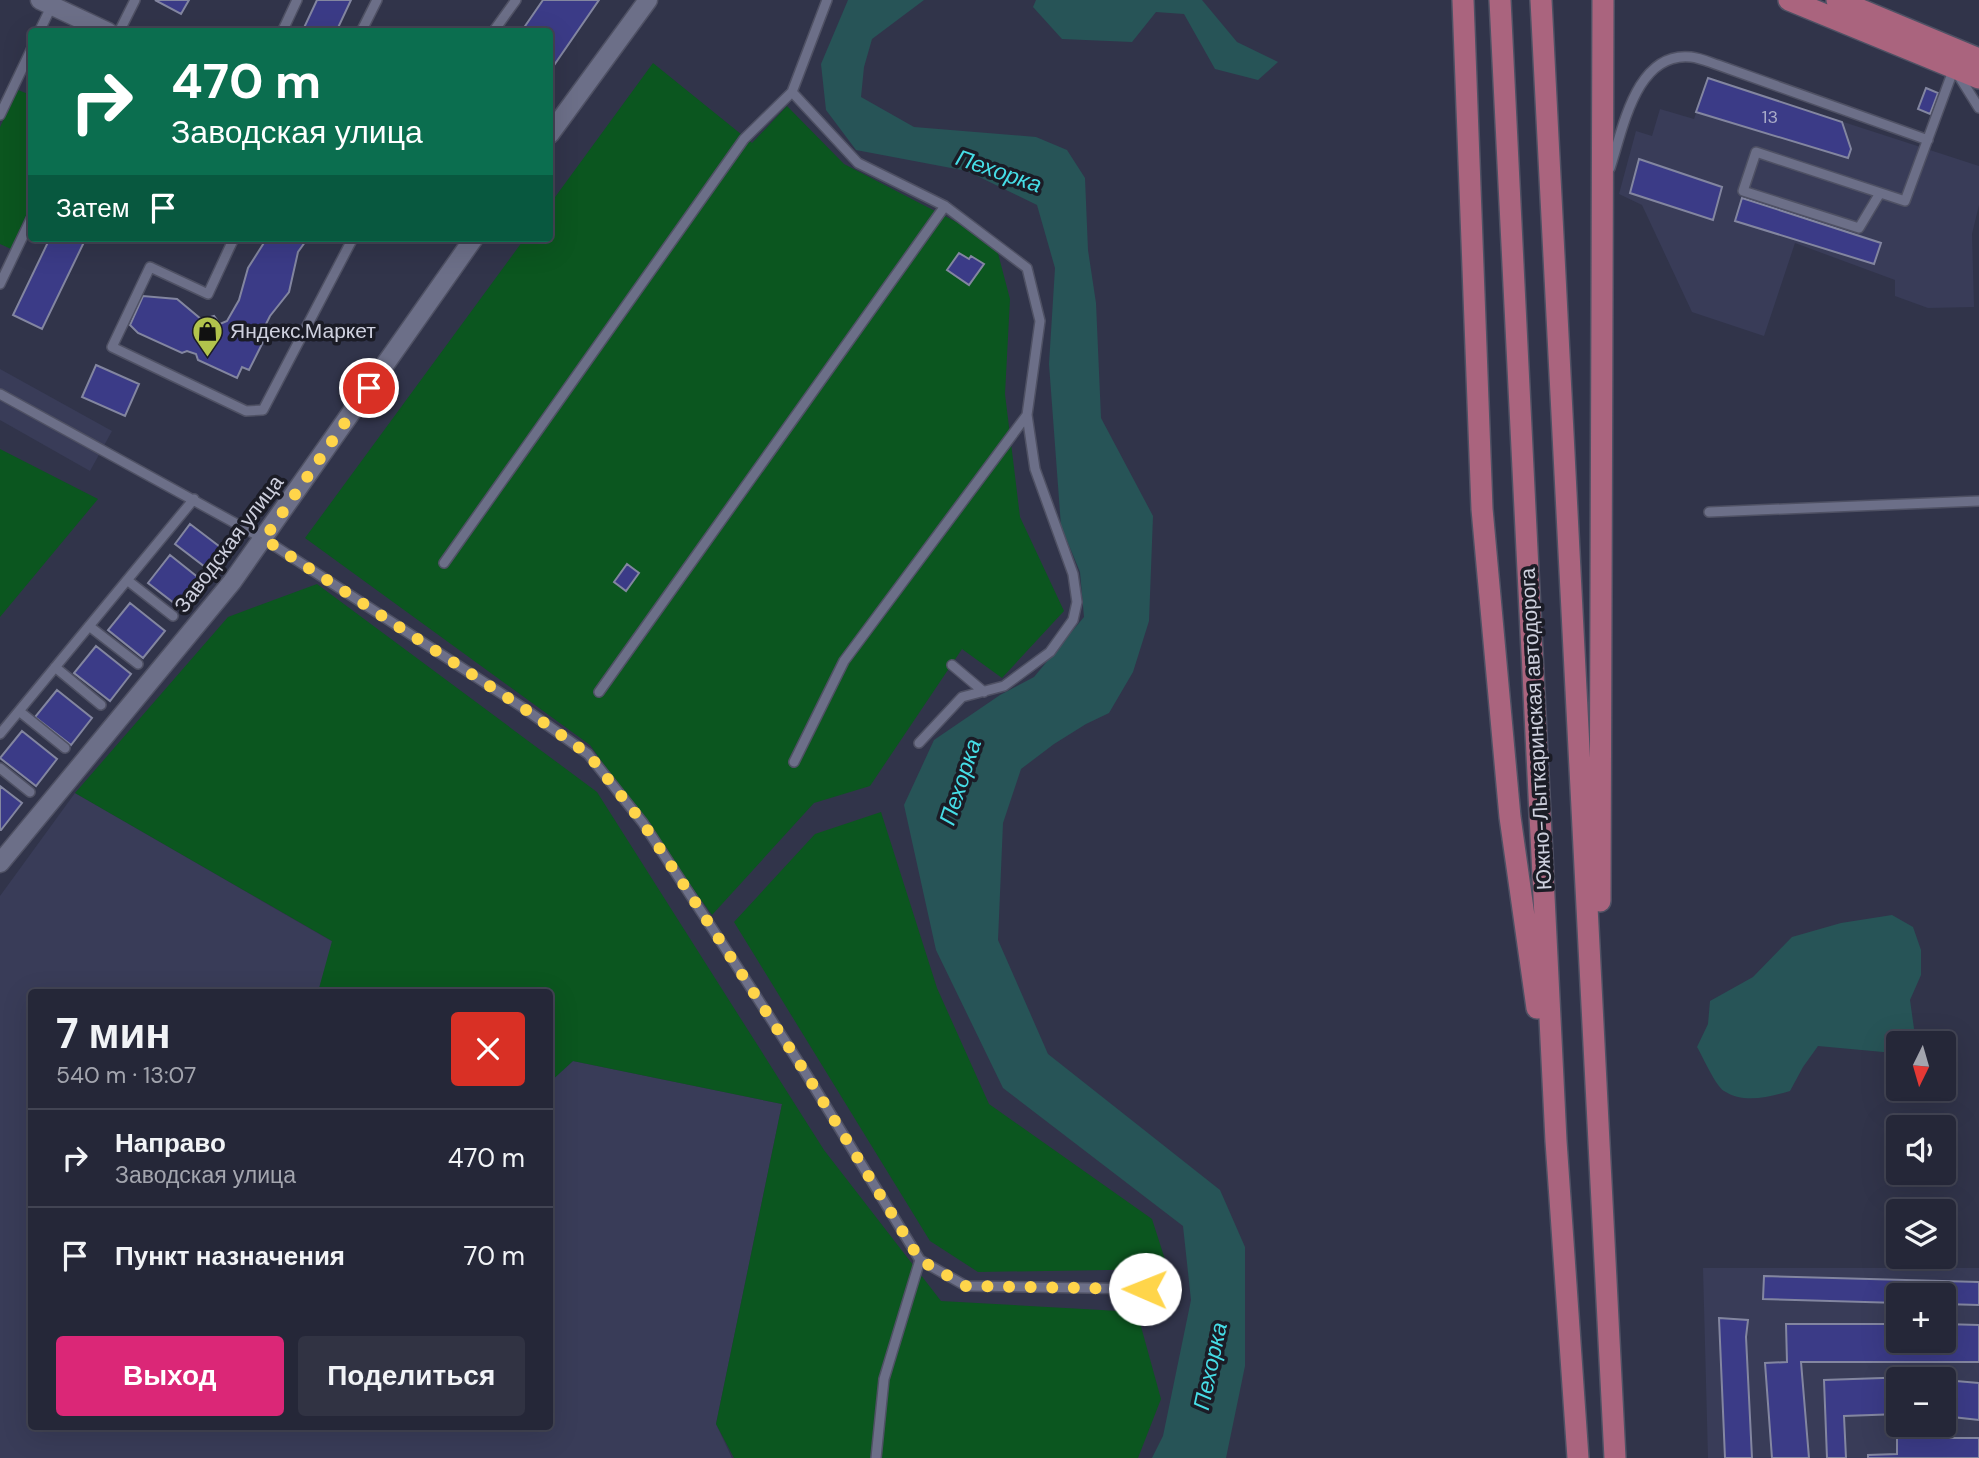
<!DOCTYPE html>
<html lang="ru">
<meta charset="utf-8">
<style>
:root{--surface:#252738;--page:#313343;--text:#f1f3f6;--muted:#a3a5ae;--line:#424453;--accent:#db2777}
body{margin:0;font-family:"DM Sans",sans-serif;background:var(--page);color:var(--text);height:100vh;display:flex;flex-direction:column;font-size:26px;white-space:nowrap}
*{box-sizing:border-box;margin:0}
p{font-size:23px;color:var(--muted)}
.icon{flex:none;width:38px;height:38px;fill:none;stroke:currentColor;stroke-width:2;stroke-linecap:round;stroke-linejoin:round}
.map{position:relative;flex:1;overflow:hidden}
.side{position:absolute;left:28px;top:989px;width:525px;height:441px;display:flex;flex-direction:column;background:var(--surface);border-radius:7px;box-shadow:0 7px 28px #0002,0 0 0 2px var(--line)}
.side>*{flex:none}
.top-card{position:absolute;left:28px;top:28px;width:525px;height:214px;border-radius:7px;box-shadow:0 7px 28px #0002,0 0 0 2px var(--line);background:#0b6e4f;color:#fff;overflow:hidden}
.needle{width:46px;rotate:185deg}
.fabs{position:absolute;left:1886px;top:1031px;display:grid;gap:14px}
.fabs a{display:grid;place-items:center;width:70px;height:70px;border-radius:7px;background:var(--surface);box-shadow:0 7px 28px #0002,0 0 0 2px var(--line);font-size:35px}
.pin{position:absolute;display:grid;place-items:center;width:60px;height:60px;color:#fff;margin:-30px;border:4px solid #fff;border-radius:50%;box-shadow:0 2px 7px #0007}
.me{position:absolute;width:77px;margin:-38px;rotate:271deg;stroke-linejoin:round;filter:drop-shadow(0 0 5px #0008)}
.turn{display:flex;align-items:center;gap:24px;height:147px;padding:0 28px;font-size:32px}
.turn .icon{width:91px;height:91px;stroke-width:2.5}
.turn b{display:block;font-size:49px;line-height:60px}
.then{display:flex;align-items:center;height:66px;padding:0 28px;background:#0003;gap:14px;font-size:26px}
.round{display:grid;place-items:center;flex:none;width:74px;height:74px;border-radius:7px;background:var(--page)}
.summary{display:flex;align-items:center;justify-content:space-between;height:119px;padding:0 28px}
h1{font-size:42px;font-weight:700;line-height:52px}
.primary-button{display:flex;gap:14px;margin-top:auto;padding:14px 28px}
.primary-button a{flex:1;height:80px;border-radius:7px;background:var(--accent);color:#fff;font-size:28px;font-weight:700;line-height:80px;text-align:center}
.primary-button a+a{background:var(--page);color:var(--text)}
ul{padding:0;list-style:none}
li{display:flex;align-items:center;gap:21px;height:98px;padding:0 28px;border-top:2px solid var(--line)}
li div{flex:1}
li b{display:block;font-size:26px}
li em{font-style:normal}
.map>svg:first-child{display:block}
</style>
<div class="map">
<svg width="1979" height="1458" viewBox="0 0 1979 1458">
<rect width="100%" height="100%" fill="#31344a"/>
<!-- built -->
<path fill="#393c58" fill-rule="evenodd" d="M1708 78 1979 166V205L1972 234 1974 307 1928 308 1895 296V280L1795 243 1764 336 1692 312 1642 205 1619 194 1636 131 1652 136 1660 109 1694 119Z
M0 369 112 431 90 471 0 420Z
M75 793 333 942 318 992H32V1426H550V1082L573 1061 782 1104 716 1424 732 1458H0V896Z
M1703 1268H1979V1458H1708ZM1899 1295H1944V1340H1899ZM1899 1379H1944V1424H1899Z"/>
<!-- green -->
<path fill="#0b561f" d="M653 63 752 143 787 106 844 164 995 242 1010 299 1005 394 1020 517 1064 611 1002 678 962 649 870 786 814 803 712 915 590 745 305 538 525 238H550V204Z
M18 90 31 95V204L11 249 0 244V127Z
M0 449 98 499 0 617Z
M317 584 597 792 824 1150 941 1301 1137 1312 1161 1399 1138 1458H734L716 1424 782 1104 573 1061 550 1082V992H318L332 941 75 793 228 617Z
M881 812 937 988 989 1104 1152 1219 1168 1269 978 1272 930 1241 734 922 815 834Z"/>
<!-- water -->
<path fill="#275457" d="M848 0H924L872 39 864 67 861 97 914 127 1036 137 1067 150 1085 178 1088 250 1096 303 1101 418 1153 516 1149 621 1133 672 1109 713 1086 724 1054 744 1021 769 1003 823 998 940 1048 1054 1220 1190 1245 1247V1366L1226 1458H1152L1163 1436 1191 1300 1183 1226 1003 1088 936 950 904 805 934 740 1000 695 1034 677 1084 617 1080 572 1061 526 1049 364 1055 268 1037 205 967 171 856 150 826 110 821 64Z
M1036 0H1202L1237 42 1278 62 1258 80 1215 69 1184 14 1156 12 1132 42 1062 39 1033 7Z
M1892 915 1913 927 1921 950V975L1910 1000 1916 1043H1899V1052L1894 1053 1818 1046 1803 1067 1790 1091C1769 1097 1744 1104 1724 1091 1715 1085 1703 1057 1697 1047L1708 1024 1710 1001 1753 977 1792 937 1841 923Z"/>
<!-- building -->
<path fill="#3b3b87" stroke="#8386a0" stroke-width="2" d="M155 0H189L181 14Z
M317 0H351L336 32H302Z
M543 0H599L550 71V32H521Z
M1708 78 1842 122 1851 149 1848 158 1696 112Z
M1926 88 1938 93 1930 114 1918 109Z
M1639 159 1722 187 1713 220 1630 193Z
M1742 198 1881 243 1874 264 1735 221Z
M50 238H86L42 329 13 315Z
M267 238H308L298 252 289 292 270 316 265 326 270 328 249 370 242 367 237 378 198 360 196 354 187 351 182 353 138 333 130 325 143 296 177 299 207 324 210 317 214 316 220 324 227 321 239 300 248 268Z
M959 253 969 259 971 256 984 264 969 285 947 270Z
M96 365 139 384 125 416 82 397Z
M190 524 228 553 213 573 175 544Z
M170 555 205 583 183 610 148 583Z
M627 564 639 573 626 591 614 582Z
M130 603 165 631 143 658 108 630Z
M96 646 131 674 110 701 74 673Z
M57 690 92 718 71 745 35 717Z
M22 731 57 759 36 786 0 758Z
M0 786 22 803 1 830H0Z
M1764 1276 1979 1282V1305L1944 1304V1295H1899V1303L1763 1299Z
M1719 1318 1748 1320 1746 1337 1752 1458H1725Z
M1786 1324H1899V1340H1944V1324L1979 1325V1362H1801L1809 1458H1772L1765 1363 1787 1362Z
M1912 1377 1935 1379H1899V1414L1844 1416 1846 1458H1827L1824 1380Z
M1944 1380 1979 1383V1420L1944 1416Z
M1897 1438H1979V1458H1868V1455L1897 1454Z"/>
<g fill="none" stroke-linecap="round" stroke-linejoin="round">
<defs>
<path id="service" d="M39 32 52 5
M119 32 135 0
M282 32 297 0
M361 32 377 0
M493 32 516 0
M1957 73 1979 108
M0 115 32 48
M1610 168C1623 129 1636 51 1691 57 1700 58 1709 62 1718 65L1928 140
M1880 193 1859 228 1743 191 1756 152 1905 201 1954 68
M234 238 208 294 150 267 112 347 246 411 263 410 353 238
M0 284 32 217
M0 394 264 539 522 707 588 754 643 823 727 951 805 1072 920 1260 966 1286 1145 1289
M1709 512 1979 501
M444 563 744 139 792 92 827 0
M127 580 173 616
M89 626 138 664
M952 665 984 692
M55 667 101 705
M599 692 945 206 858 163 792 92
M19 711 65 748
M0 734 194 499
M919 743 962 697 1004 686 1050 652 1073 620 1077 602 1073 574 1035 469 1027 415
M794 762 844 661 1027 415 1040 321 1027 268 945 206
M0 768 30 792
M876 1458 884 1379 920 1260"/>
<path id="minor" d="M40 0 108 32
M550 134 648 0
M0 863 232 582 474 238"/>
<path id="primary" d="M1463 0 1482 509 1510 817 1537 1008
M1500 0 1556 1141 1578 1458
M1541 0 1615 1458
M1789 0 1979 78
M1837 0 1979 59
M1600 901 1603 0"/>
</defs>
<!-- service casing -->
<use href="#service" stroke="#4f5164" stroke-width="12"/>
<!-- minor casing -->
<use href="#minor" stroke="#4f5164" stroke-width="21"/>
<!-- primary casing -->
<use href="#primary" stroke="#4f5164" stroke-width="24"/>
<!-- service -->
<use href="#service" stroke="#6c6f88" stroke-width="9"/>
<!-- minor -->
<use href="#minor" stroke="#6c6f88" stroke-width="18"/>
<!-- primary -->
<use href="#primary" stroke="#aa647e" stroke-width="21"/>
</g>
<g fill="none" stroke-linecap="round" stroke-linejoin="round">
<!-- route -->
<path stroke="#ffd54a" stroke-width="12" stroke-dasharray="0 21.6" d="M369 388 264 539 522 707 588 754 643 823 699 908 805 1072 920 1260 966 1286 1145 1289"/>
</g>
<!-- icons -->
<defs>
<symbol id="shop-pin" viewBox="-11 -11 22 30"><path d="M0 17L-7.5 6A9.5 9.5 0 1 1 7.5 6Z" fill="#b2c34c" stroke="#1b1c26"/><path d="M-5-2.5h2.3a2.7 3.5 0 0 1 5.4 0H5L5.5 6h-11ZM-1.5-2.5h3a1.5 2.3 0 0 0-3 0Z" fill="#111"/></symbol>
</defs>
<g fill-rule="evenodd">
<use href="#shop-pin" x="190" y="314" width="35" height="47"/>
</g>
<g text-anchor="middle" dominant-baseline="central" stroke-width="7" stroke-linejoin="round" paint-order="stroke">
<!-- number labels -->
<g font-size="18" fill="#a9abc8">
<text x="1770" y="117">13</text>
</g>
<!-- poi labels -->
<g font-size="21" fill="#ced0de" stroke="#1b1c26" text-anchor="start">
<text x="230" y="331">Яндекс.Маркет</text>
</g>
<!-- street labels -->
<g font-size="21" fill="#ced0de" stroke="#1b1c26">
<text transform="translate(229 544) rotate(-53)">Заводская улица</text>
<text transform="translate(1536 729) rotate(-93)">Южно-Лыткаринская автодорога</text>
</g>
<!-- water labels -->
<g font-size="23" font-style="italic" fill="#46dde6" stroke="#1b1c26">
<text transform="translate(999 171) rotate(19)">Пехорка</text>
<text transform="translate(960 782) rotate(-72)">Пехорка</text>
<text transform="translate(1210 1366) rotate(-78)">Пехорка</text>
</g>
</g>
</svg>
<div class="fabs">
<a><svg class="needle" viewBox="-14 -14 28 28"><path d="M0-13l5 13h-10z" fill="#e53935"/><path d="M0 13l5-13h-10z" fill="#a3a5ae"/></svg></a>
<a><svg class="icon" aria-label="sound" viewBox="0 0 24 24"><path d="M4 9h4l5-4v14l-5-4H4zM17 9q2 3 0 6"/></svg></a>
<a><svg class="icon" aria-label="layers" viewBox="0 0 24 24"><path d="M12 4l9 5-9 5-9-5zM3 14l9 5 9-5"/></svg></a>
<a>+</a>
<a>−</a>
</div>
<div class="pin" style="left:369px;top:388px;background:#d93025"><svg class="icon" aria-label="arrive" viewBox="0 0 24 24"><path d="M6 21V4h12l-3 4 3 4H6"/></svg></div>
<svg class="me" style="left:1145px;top:1289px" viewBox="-20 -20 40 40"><circle r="19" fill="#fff"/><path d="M0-13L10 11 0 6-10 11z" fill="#ffd54a"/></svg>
<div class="top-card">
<div class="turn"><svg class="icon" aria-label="right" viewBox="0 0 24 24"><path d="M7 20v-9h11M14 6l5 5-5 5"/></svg><div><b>470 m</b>Заводская улица</div></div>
<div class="then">Затем<svg class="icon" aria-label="arrive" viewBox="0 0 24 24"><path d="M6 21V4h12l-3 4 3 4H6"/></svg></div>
</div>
<section class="side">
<div class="summary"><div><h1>7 мин</h1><p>540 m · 13:07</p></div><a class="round" style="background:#d93025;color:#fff"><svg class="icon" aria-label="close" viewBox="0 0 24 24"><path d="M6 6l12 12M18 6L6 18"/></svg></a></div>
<ul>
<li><svg class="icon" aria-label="right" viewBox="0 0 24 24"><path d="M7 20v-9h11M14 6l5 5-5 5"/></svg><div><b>Направо</b><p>Заводская улица</p></div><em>470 m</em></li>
<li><svg class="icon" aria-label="arrive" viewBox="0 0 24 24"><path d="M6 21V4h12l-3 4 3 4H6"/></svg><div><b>Пункт назначения</b></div><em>70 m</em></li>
</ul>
<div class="primary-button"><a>Выход</a><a>Поделиться</a></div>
</section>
</div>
